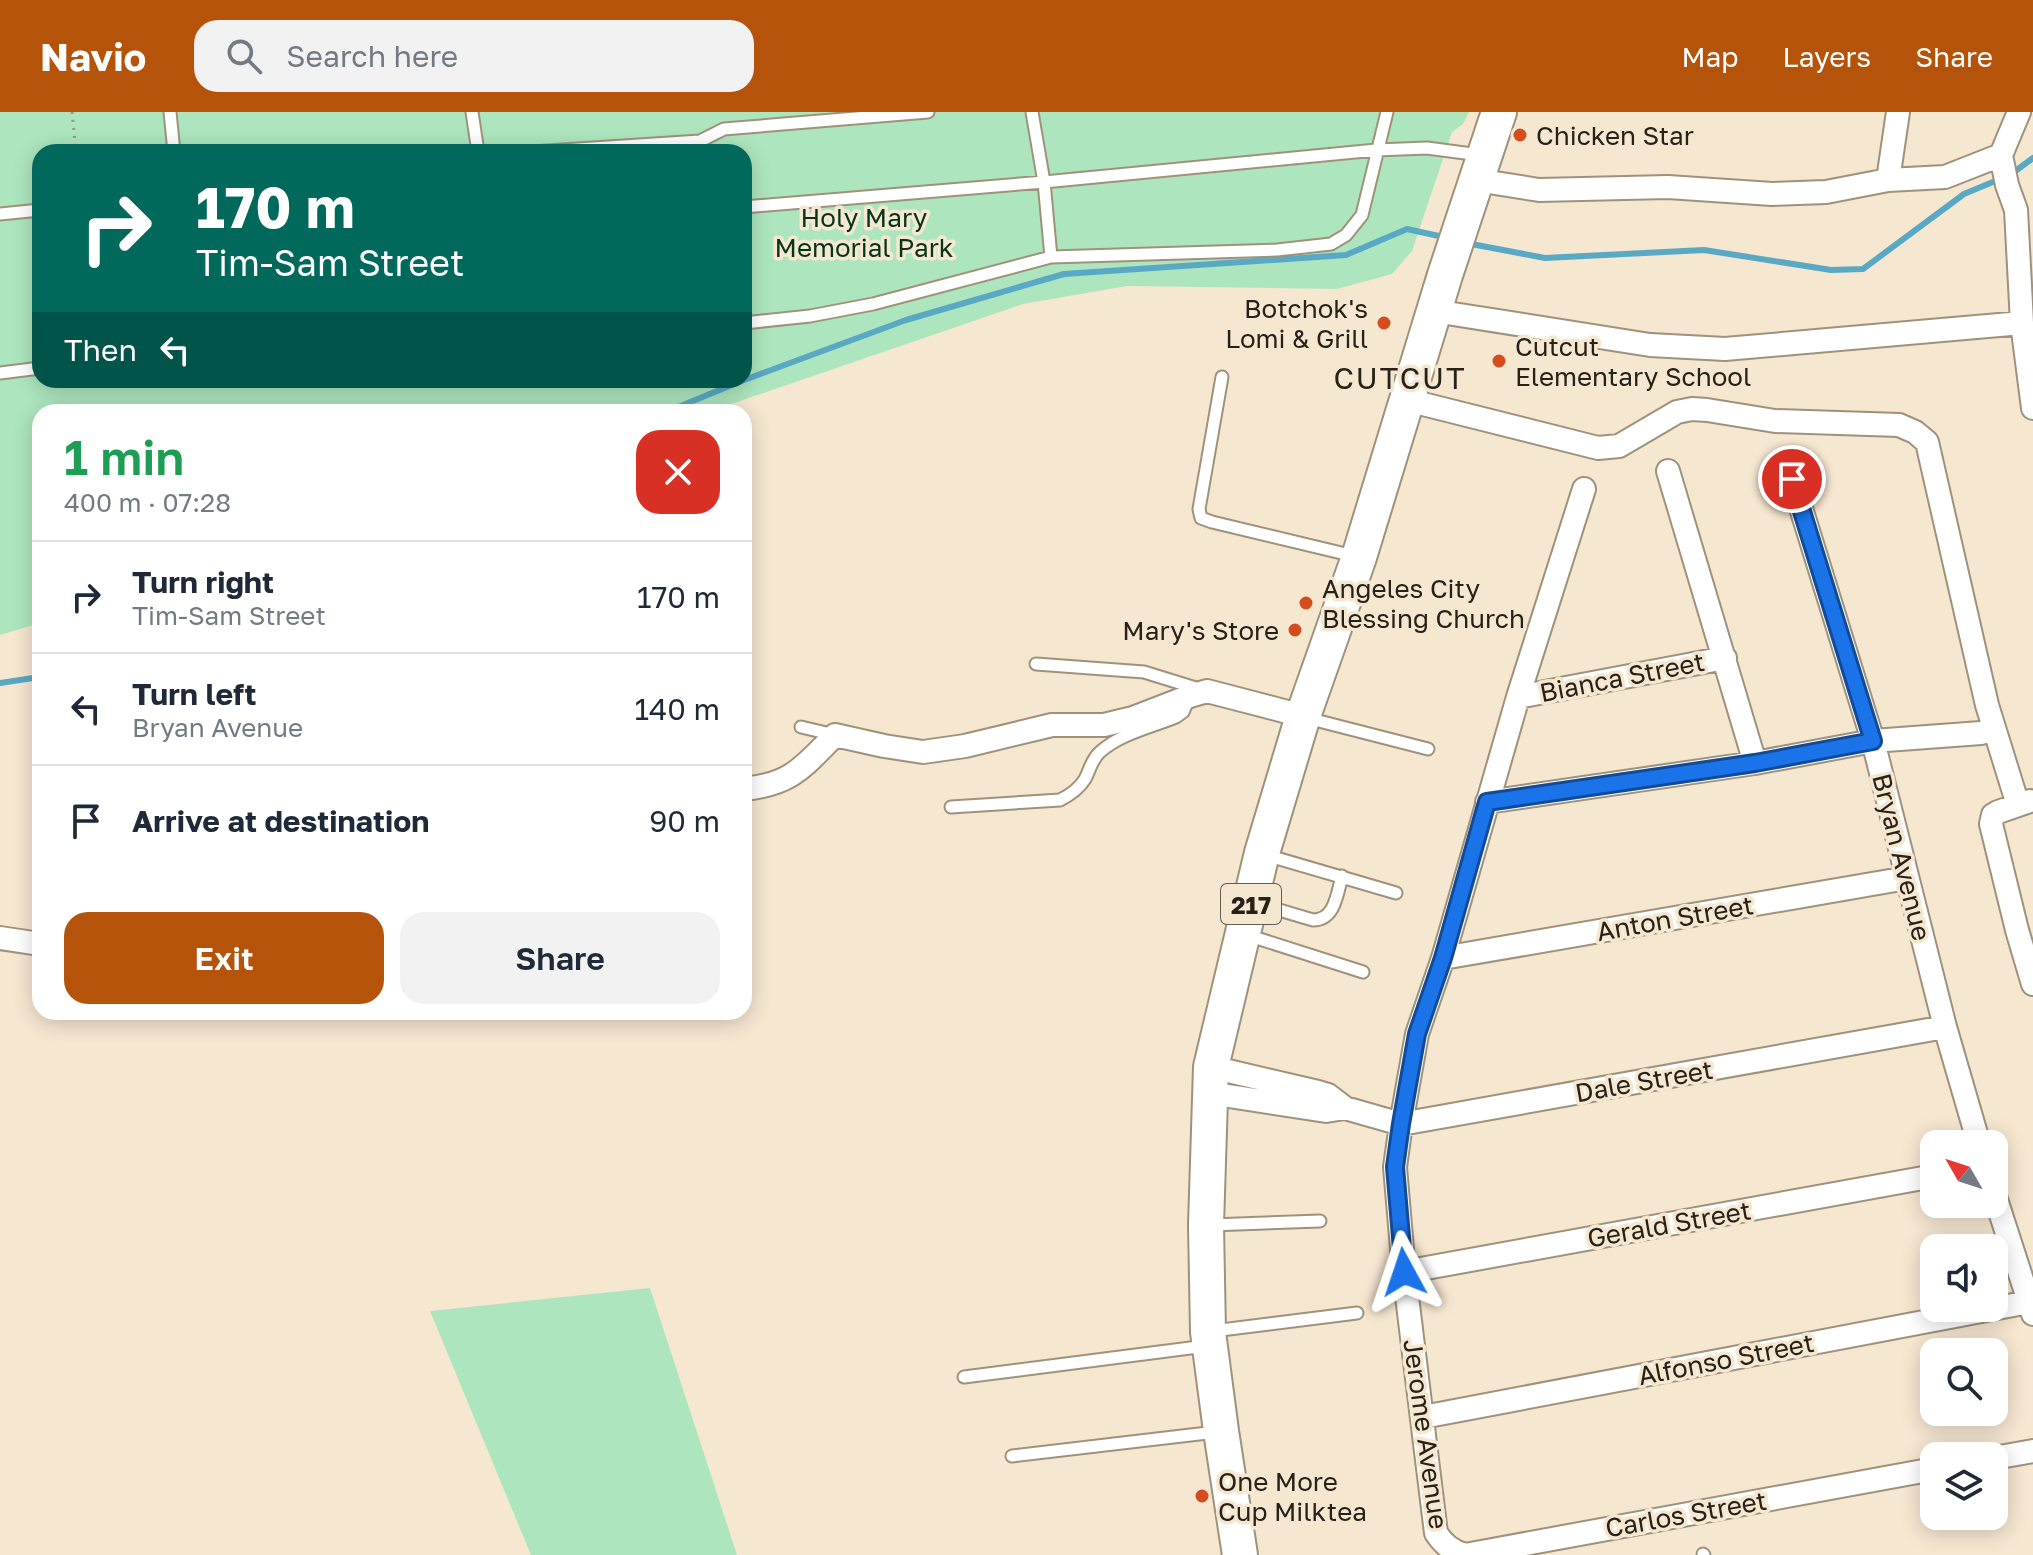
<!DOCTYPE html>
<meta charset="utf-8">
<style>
:root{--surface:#fff;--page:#f2f2f3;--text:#1f2937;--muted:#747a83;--line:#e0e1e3;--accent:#b45309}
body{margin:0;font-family:"Golos Text",sans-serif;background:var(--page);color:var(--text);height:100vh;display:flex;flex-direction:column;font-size:30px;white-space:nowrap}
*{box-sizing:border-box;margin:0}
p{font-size:26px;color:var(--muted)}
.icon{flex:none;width:44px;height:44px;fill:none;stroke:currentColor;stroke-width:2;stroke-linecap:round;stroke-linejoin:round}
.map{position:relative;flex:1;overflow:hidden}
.panel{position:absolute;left:32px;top:292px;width:720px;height:616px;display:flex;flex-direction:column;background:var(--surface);border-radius:24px;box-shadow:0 4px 20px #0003}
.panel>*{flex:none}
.banner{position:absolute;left:32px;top:32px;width:720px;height:244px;border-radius:24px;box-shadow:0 4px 20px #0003;background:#00695c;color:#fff;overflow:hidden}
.needle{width:52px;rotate:309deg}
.controls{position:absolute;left:1920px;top:1018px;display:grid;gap:16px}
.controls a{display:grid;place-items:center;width:88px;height:88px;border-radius:16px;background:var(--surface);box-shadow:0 4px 20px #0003;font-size:40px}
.pin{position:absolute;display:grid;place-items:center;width:68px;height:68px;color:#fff;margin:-34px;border:4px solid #fff;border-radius:50%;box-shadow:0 2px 8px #0007}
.me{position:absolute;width:88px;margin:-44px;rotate:355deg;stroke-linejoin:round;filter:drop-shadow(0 0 6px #0008)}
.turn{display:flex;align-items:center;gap:28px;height:168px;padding:0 32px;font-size:36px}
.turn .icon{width:104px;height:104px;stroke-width:2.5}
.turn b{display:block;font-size:56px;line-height:68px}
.then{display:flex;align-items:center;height:76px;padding:0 32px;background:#0003;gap:16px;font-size:30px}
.round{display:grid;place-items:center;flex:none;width:84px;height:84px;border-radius:24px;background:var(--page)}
.overview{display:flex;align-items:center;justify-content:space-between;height:136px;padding:0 32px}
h1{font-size:48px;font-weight:600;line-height:60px;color:#1e9e55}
.action{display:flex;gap:16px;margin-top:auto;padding:16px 32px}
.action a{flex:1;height:92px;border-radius:24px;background:var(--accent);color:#fff;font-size:32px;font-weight:600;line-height:92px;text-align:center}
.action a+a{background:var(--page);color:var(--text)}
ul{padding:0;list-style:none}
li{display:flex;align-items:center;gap:24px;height:112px;padding:0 32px;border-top:2px solid var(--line)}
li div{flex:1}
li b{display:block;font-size:30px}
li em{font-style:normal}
header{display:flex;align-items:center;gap:48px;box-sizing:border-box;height:112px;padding:0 40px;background:var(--accent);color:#fff}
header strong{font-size:38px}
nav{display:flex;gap:44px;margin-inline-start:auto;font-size:28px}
.search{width:560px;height:72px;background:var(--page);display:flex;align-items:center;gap:20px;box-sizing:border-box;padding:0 28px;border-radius:24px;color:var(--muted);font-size:30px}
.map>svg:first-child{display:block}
</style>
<header>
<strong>Navio</strong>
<div class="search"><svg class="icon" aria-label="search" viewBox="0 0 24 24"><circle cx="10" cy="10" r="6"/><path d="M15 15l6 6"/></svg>Search here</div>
<nav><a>Map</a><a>Layers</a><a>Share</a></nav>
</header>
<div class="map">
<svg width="2033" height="1443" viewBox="0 0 2033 1443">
<rect width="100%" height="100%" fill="#f6e7d1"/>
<!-- green -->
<path fill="#ade6be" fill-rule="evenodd" d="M0 0H1469L1463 12 1452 20 1412 139 1392 162 1337 177 1127 174 1023 192 708 300H40V511L0 523ZM40 40H744V268H40Z
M650 1176 737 1443H531L430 1199Z"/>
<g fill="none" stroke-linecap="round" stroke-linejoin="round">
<!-- stream -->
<path stroke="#59a9c5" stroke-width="6" d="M2010 63 2033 46
M1466 131 1545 146 1704 138 1831 158 1863 157 1964 82 2000 67
M744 268 906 208 1064 162 1346 143 1407 117 1448 126
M666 300 744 268
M0 571 40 565"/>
<defs>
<path id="service" d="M170 0 174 40
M472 0 478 40
M1032 0 1044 70 1051 145
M532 40 700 29 724 17 928 0
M744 95 1044 70 1376 38 1427 36 1480 43
M0 102 40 98
M744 211 810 204 873 192 1051 145 1277 138 1331 132 1346 123 1362 103 1387 0
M0 261 40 256
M1222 265 1199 397 1201 406 1212 410 1354 444
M1036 552 1144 560 1199 577
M1307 606 1428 637
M801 615 835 623
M951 695 1060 688C1070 683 1079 677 1085 667 1090 658 1091 648 1100 640 1120 622 1151 615 1176 605L1183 600 1190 584
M1266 743 1396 781
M1252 790 1313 808C1335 808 1337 782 1342 764
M1247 823 1363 860
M1211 1113 1320 1109
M1213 1219 1357 1201
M964 1265 1206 1234
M1012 1344 1216 1320
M1703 1442 1704 1443"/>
<path id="minor" d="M2019 0 2001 43 2007 73 2016 98 2022 211 2033 296
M1476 68 1539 78 1668 75 1772 82 1826 80 1888 68 1898 0
M1888 68 1945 65 2001 43
M1434 199 1650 233 1725 237 2022 211
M1407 288 1598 336 1619 334 1677 300 1692 297 1707 298 1775 309 1899 313 1915 320 1927 330 1987 593 2018 693
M1668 359 1755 651
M1792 367 1873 629 1945 915 1979 1032
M1584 377 1518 585 1443 846 1417 922 1401 1012 1395 1055 1404 1160 1436 1421C1444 1433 1452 1439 1465 1443L1934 1357
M1518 585 1725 546
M744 677C792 672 803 655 835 623L884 634 923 640 965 634 1052 613H1104L1133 606 1190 584 1207 579 1303 604
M2030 689 1998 700 1993 703 1991 712 2017 818 2033 872
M1487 690 1755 651 1873 629 1981 621
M0 826 40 832
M1443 846 1907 766
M1211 955 1318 980 1328 983 1345 996 1401 1012 1945 915
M1209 981 1326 999 1345 996
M1994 1081 2033 1202
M1404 1160 1934 1064
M1423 1305 2029 1190
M1994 1346 2033 1339"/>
<path id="primary" d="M1240 1443 1221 1319 1208 1220 1206 1113 1211 955 1262 741 1303 604 1359 445 1445 163 1499 0"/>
</defs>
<!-- service casing -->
<use href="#service" stroke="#9f927d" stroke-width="15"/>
<!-- minor casing -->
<use href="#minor" stroke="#9f927d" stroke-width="26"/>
<!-- primary casing -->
<use href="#primary" stroke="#9f927d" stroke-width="38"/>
<!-- path -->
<path stroke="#9f9484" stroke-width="3" stroke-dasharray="2 6" stroke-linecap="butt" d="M72 0 76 40"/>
<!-- service -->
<use href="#service" stroke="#fff" stroke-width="11"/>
<!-- minor -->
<use href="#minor" stroke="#fff" stroke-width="22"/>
<!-- primary -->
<use href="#primary" stroke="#fff" stroke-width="34"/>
</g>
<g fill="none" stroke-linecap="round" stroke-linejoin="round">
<defs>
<path id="route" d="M1404 1160 1395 1055 1401 1012 1417 922 1443 846 1487 690 1755 651 1873 629 1792 367"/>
</defs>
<!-- route casing -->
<use href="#route" stroke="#114b97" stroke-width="20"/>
<!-- route -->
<use href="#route" stroke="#1a73e8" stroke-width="14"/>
</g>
<!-- markers -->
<g fill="#d54d1d" stroke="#f6e7d1" stroke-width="3">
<circle cx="1520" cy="23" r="8"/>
<circle cx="1384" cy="211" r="8"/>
<circle cx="1499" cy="249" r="8"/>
<circle cx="1306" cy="491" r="8"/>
<circle cx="1295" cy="518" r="8"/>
<circle cx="1202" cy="1384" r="8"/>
</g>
<g text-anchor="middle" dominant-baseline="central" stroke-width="7" stroke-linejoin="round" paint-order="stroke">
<!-- shield labels -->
<rect fill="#f6e7d1" stroke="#645c50" stroke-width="2" x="1221" y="772" width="60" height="40" rx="6"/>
<g font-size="24" font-weight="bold" fill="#262119">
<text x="1251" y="792">217</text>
</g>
<!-- poi labels -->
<g font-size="26" fill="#262119" stroke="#f6e7d1" text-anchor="start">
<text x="1536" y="23">Chicken Star</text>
<text x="1368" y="196" text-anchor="end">Botchok's<tspan x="1368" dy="30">Lomi &amp; Grill</tspan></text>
<text x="1515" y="234">Cutcut<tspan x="1515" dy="30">Elementary School</tspan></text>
<text x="1322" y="476">Angeles City<tspan x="1322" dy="30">Blessing Church</tspan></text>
<text x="1279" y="518" text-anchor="end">Mary's Store</text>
<text x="1218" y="1369">One More<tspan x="1218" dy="30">Cup Milktea</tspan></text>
</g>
<!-- park labels -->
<g font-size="26" fill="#02351a" stroke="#f6e7d1">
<text x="864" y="105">Holy Mary<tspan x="864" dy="30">Memorial Park</tspan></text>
</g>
<!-- street labels -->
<g font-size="26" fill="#262119" stroke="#f6e7d1">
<text transform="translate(1622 565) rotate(-11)">Bianca Street</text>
<text transform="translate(1902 745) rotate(76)">Bryan Avenue</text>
<text transform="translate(1675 806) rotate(-10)">Anton Street</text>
<text transform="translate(1644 969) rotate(-10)">Dale Street</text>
<text transform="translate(1669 1112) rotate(-10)">Gerald Street</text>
<text transform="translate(1726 1247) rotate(-11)">Alfonso Street</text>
<text transform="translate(1426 1322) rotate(82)">Jerome Avenue</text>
<text transform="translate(1686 1402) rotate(-10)">Carlos Street</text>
</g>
<!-- quarter labels -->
<g font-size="30" letter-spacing="2" fill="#262119" stroke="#f6e7d1">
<text x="1400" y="266">CUTCUT</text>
</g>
</g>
</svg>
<div class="controls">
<a><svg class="needle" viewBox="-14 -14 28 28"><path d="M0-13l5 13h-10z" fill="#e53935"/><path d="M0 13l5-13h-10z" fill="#747a83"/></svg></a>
<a><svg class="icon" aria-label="sound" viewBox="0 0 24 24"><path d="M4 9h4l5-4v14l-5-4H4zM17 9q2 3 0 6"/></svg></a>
<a><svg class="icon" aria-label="search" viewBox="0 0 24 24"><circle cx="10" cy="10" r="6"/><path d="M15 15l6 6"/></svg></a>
<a><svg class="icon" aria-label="layers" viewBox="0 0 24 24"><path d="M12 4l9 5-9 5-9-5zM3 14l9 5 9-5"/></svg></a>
</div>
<div class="pin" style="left:1792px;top:367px;background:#d93025"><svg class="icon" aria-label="arrive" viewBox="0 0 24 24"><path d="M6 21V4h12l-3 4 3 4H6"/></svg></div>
<svg class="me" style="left:1404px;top:1160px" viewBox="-20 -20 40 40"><path d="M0-17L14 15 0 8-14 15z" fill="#1a73e8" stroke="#fff" stroke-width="4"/></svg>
<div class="banner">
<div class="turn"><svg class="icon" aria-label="right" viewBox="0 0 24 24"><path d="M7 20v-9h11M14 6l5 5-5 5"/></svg><div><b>170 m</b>Tim-Sam Street</div></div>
<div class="then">Then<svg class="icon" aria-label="left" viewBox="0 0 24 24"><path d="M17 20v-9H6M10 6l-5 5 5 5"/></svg></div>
</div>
<section class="panel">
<div class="overview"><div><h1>1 min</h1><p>400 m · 07:28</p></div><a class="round" style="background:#d93025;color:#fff"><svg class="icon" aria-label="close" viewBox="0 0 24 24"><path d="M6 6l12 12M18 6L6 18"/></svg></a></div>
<ul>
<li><svg class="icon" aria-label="right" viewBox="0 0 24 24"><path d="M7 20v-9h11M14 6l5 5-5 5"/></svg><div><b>Turn right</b><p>Tim-Sam Street</p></div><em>170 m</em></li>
<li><svg class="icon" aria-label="left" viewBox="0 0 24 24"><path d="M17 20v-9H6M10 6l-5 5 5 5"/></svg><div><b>Turn left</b><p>Bryan Avenue</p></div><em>140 m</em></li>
<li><svg class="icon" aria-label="arrive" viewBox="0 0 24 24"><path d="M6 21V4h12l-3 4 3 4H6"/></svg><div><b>Arrive at destination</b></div><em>90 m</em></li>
</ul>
<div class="action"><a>Exit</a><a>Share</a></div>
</section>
</div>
